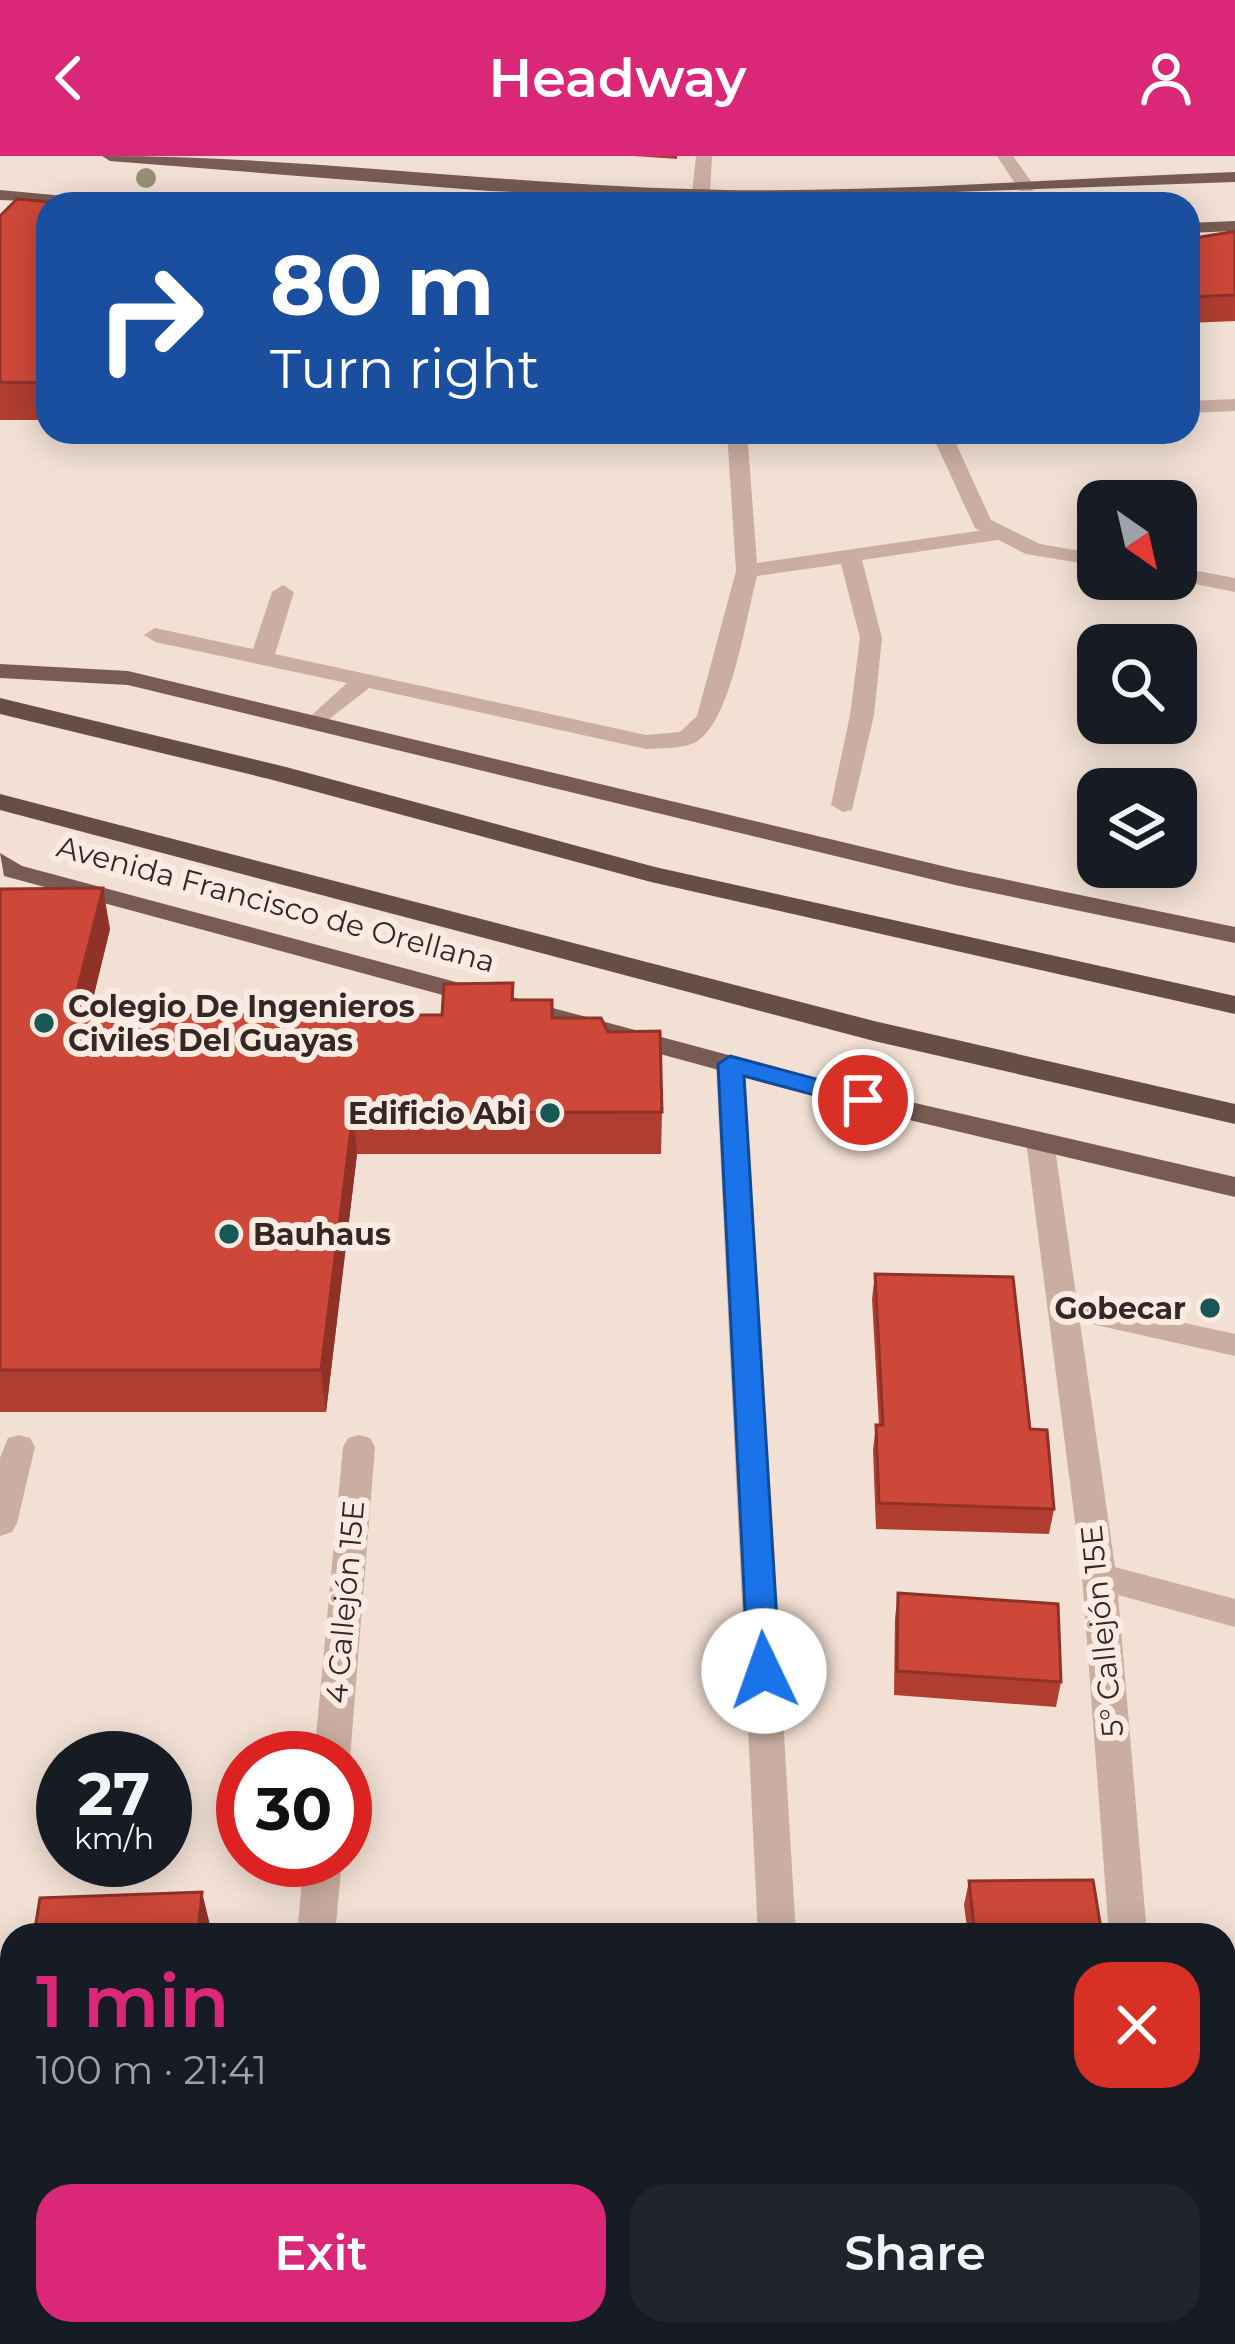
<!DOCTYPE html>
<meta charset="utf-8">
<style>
:root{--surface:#171b24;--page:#20242c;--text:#f1f3f6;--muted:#9ea1a6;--accent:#db2777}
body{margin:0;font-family:Montserrat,sans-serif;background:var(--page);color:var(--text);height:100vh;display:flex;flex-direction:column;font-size:45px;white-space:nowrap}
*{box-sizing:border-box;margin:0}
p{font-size:39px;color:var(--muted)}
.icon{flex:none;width:66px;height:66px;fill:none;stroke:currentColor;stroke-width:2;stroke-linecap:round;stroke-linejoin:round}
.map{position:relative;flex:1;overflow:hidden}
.details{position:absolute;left:0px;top:1767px;width:1236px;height:423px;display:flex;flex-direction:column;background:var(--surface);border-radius:36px 36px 0 0;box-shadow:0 6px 30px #0003}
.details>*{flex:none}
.banner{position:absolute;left:36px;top:36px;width:1164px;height:252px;border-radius:36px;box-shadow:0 6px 30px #0003;background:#1a4fa0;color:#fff;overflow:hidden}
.needle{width:78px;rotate:146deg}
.fabs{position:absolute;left:1077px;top:324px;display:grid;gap:24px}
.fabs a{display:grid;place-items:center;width:120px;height:120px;border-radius:24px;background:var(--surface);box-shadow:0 6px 30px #0003;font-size:60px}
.speed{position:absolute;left:36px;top:1575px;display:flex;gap:24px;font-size:60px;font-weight:700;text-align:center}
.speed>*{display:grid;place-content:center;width:156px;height:156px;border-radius:50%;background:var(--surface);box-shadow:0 6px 30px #0003;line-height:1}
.speed small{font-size:30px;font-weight:400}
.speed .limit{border:18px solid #d22;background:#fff;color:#111}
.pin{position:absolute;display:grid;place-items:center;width:102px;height:102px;color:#fff;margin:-51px;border:6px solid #fff;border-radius:50%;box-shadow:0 3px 12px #0007}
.me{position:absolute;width:132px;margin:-66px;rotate:357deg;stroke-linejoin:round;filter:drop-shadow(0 0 9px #0008)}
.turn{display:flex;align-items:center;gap:42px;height:252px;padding:0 36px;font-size:54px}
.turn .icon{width:156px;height:156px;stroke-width:2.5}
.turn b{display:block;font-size:84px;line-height:102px}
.round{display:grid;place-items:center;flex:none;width:126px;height:126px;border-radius:36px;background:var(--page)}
.overview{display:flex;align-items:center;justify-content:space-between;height:204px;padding:0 36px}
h1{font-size:72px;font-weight:600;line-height:90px;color:var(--accent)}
.button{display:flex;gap:24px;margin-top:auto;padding:24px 36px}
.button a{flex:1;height:138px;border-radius:36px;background:var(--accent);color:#fff;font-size:48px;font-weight:600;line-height:138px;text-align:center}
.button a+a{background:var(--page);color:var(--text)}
header{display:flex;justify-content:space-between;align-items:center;height:156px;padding:0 36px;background:var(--accent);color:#fff;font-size:54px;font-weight:600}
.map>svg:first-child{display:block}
</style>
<header><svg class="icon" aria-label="back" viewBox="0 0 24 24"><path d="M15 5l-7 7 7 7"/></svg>Headway<svg class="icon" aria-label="person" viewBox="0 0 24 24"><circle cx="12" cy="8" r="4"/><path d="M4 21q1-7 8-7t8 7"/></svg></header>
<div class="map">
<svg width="1235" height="2188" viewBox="0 0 1235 2188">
<rect width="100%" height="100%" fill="#f2e0d5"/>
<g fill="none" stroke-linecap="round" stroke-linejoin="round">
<!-- service -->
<path fill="#caaea1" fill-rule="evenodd" d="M696 0H712L710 38 701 43 692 38Z
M997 0H1013L1035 31 1032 35H1020Z
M727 276H747L757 407 998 372 1009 378 998 384 862 404 882 482 874 559 852 654 843 656 831 649 850 559 860 482 841 408 757 420C746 460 731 570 694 587 681 593 660 592 646 593L369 532 315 574 303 567 347 527 155 486 144 479 155 472 253 493 272 436 283 429 294 436 275 498 646 579 680 576 697 560 736 415Z
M1062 1140 1235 1178V1200L1051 1159 1047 1151 1051 1143Z"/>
<!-- minor -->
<path fill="#caaea1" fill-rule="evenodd" d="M1235 243V255L1188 257V245Z
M936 276H956L953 281 991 364 1040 388 1098 398V410L1026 398 975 372 933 281Z
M1176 411 1235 422V436L1170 423H1176Z
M730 899 744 908 796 1779H758L716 908Z
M1040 975 1054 985 1115 1411 1235 1443V1471L1118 1439 1147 1779H1109L1082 1420 1026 985Z
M19 1279 30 1282 35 1291 17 1367 12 1376 0 1380V1302L8 1282Z
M359 1279 370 1282 375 1291 350 1602 345 1612V1602H314L343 1291 348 1282Z
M304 1704H342L335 1779H297Z
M1224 2015 1235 2019V2060L1224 2056Z
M0 2107H12V2149H0Z
M733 2178H777L772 2188H728Z"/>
<!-- primary -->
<path fill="#775b54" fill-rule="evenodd" d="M102 0C310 0 518 31 727 34 896 36 1066 22 1235 16V26L730 44 489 35 110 5Z
M0 34 97 43 106 48 0 44Z
M1235 65V75L1188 77V67Z
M0 508 128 515 955 713 1235 771V787L955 729 128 529 0 522Z
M0 697 22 710 863 935 1235 1021V1041L863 953 4 720Z"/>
<!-- trunk -->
<path fill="#664d48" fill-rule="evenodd" d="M0 542 286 611 655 711 1235 840V858L651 726 269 623 0 558Z
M0 638 874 865 1235 948V968L874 885 0 654Z"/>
</g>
<!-- trees -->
<circle fill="#959275" cx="146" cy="22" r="10"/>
<!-- wall -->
<path fill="#b03e30" d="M634 0H677V3Z
M48 48V264H0V60Z
M1235 76V165L1188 167V83Z
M0 733 110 773 89 859H442L513 827 514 844 553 862 662 956 661 998H357L326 1256H0Z
M875 1118 1030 1273 1054 1353 1049 1378 876 1373 873 1294 876 1269H879L872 1143Z
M898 1437 1061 1526 1056 1551 894 1539 895 1462Z
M969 1725 1102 1779H968L964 1749Z
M12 1933V2037L1 2009Z"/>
<!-- shaded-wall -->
<path fill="#903227" d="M103 732 110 773 79 900 71 859Z
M353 957 357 998 326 1256 321 1214Z
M202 1736 210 1769 209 1779H198Z"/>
<!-- building -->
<path fill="#cd4838" stroke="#903227" stroke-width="3" d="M17 43 72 48H48V227L0 226V60Z
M1231 76H1235V139L1188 141V83Z
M103 732 71 859H442L444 828 513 827 512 844H552V862H601L608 876 660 875 662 956 353 957 321 1214H0V733Z
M875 1118 1013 1121 1030 1273 1047 1274 1054 1353 879 1347 876 1269H883Z
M898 1437 1058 1448 1061 1526 897 1515Z
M1093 1724 1102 1779H975L969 1725Z
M202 1736 198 1779H34L40 1742Z
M12 1933V2009H1Z
M919 2178H1075L1090 2188H913Z"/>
<!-- route -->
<path fill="#1a73e8" stroke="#114b97" stroke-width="3" d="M730 900 872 938 876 944 863 952 744 920 780 1515 776 1525 764 1529 753 1525 748 1515 718 908Z"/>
<!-- markers -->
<g fill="#185753" stroke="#faebe2" stroke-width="4.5">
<circle cx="44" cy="867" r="12"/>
<circle cx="550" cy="957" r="12"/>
<circle cx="229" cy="1078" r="12"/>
<circle cx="1210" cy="1152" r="12"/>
</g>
<g text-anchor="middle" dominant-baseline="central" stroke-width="12" stroke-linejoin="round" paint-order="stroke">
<!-- street labels -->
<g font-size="30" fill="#342724" stroke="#faebe2">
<text transform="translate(276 748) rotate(15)">Avenida Francisco de Orellana</text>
<text transform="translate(345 1446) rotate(-85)">4 Callejón 15E</text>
<text transform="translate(1102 1475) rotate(-96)">5° Callejón 15E</text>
</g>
<!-- poi labels -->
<g font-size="30" font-weight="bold" fill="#342724" stroke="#faebe2" text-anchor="start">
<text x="68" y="850">Colegio De Ingenieros<tspan x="68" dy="34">Civiles Del Guayas</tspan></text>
<text x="526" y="957" text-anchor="end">Edificio Abi</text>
<text x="253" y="1078">Bauhaus</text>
<text x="1186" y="1152" text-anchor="end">Gobecar</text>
</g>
</g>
</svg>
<div class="fabs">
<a><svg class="needle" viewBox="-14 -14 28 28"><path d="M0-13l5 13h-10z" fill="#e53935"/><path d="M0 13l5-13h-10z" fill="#9ea1a6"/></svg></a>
<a><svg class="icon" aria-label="search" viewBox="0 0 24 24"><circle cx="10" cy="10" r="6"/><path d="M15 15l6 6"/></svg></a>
<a><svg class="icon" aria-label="layers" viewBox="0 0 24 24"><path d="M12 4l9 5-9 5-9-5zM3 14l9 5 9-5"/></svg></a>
</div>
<div class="speed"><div>27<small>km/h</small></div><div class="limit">30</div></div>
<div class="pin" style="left:863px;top:944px;background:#d93025"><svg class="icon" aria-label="arrive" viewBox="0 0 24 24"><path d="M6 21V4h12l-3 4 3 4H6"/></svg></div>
<svg class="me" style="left:764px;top:1515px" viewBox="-20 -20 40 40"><circle r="19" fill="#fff"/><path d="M0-13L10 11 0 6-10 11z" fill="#1a73e8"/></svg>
<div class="banner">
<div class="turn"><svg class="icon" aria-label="right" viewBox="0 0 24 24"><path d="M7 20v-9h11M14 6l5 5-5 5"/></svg><div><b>80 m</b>Turn right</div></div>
</div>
<section class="details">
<div class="overview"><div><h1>1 min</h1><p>100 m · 21:41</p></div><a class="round" style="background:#d93025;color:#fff"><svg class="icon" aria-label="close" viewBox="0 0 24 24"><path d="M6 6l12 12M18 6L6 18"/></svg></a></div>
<div class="button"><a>Exit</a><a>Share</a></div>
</section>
</div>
